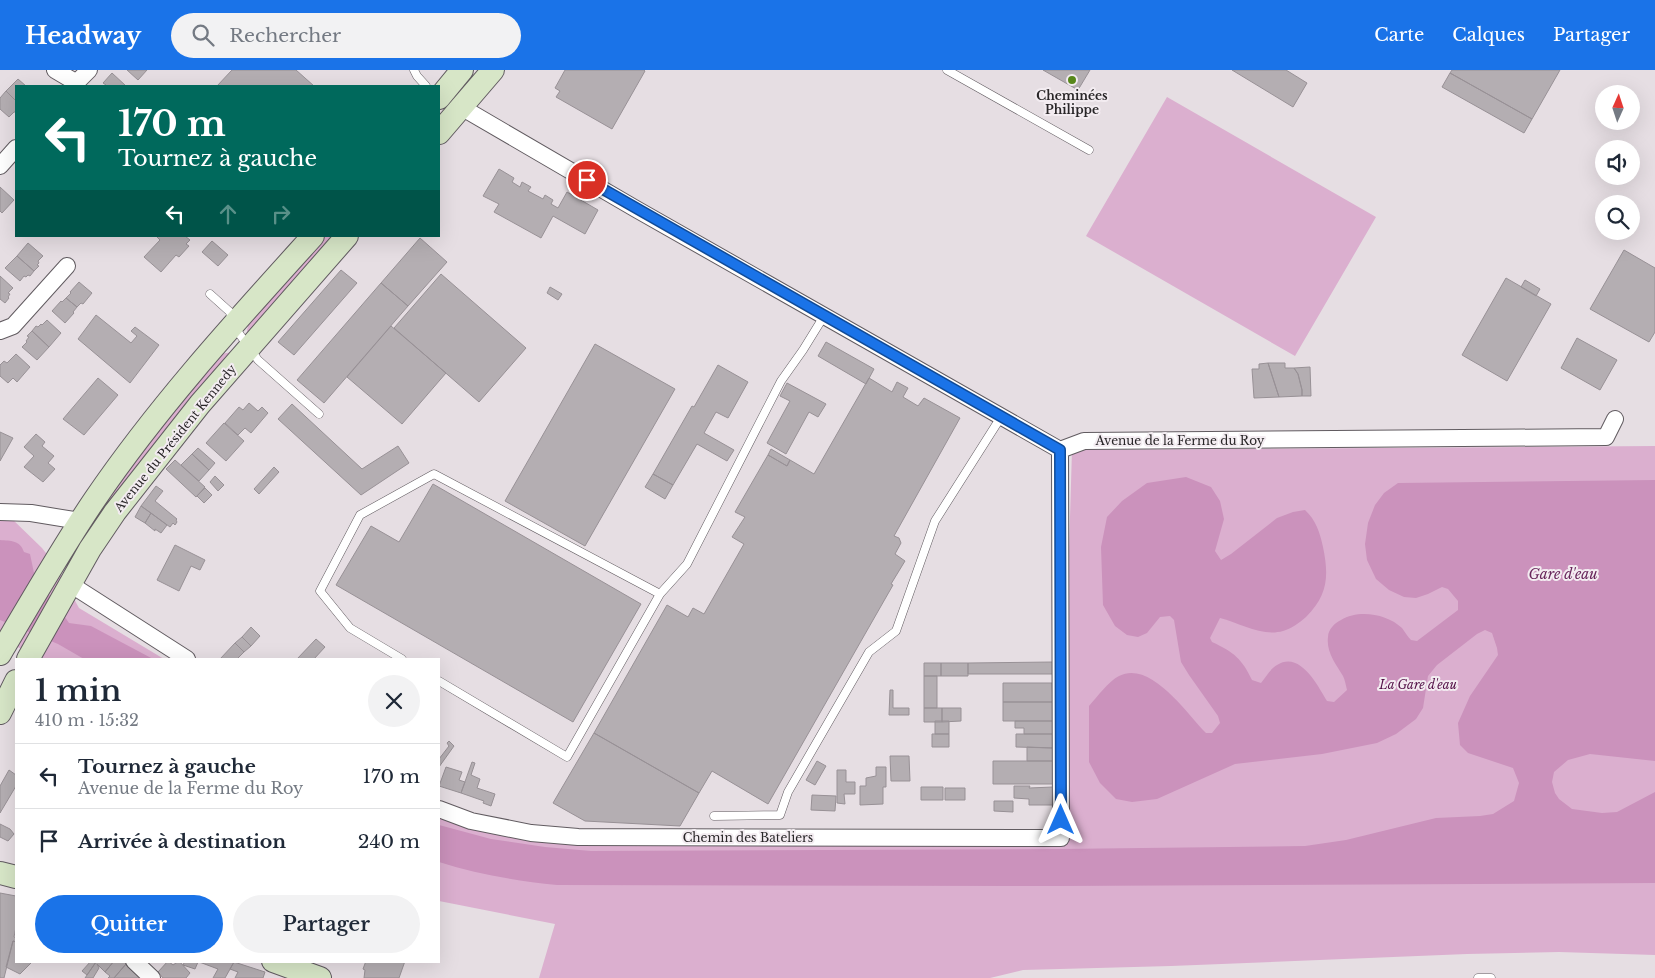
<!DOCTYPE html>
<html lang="fr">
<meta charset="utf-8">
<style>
:root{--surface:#fff;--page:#f2f2f3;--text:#1f2937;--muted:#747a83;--line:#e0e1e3;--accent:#1a73e8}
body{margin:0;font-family:"Libre Baskerville",serif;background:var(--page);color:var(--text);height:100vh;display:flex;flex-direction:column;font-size:19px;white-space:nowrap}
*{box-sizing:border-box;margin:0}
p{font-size:16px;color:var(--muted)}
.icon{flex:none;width:28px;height:28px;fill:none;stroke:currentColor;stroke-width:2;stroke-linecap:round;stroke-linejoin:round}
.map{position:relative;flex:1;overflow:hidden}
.panel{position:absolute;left:15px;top:588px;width:425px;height:305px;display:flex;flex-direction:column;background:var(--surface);border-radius:0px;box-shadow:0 5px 20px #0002}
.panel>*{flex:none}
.banner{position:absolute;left:15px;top:15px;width:425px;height:152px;border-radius:0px;box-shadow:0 5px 20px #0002;background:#00695c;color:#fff;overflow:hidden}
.needle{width:32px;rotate:3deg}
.buttons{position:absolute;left:1595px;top:15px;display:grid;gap:10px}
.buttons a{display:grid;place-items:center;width:45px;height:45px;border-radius:50%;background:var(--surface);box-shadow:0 5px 20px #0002;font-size:25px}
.pin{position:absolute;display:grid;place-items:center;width:42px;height:42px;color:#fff;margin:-21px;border:2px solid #fff;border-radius:50%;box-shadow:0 1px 5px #0007}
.me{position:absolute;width:55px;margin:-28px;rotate:0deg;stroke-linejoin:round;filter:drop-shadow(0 0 4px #0008)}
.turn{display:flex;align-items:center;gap:18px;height:105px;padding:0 20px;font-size:22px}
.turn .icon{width:65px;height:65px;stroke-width:2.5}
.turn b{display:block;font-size:35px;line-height:42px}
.lanes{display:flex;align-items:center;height:48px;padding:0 20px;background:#0003;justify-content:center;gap:25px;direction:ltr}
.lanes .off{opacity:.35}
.round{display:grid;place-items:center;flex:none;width:52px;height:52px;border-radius:26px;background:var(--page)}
.headline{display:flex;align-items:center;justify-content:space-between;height:85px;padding:0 20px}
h1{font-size:30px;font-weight:600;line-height:38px}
.primary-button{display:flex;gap:10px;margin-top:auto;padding:10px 20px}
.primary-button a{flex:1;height:58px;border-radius:30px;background:var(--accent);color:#fff;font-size:20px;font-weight:600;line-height:58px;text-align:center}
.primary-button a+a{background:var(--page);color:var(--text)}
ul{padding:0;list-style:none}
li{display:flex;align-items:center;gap:15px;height:65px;padding:0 20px;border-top:1px solid var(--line)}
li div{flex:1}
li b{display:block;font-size:19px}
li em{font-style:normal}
header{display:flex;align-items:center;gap:30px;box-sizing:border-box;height:70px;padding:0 25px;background:var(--accent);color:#fff}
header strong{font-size:24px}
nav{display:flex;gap:28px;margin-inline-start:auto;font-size:18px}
.search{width:350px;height:45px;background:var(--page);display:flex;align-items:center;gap:12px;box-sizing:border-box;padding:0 18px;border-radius:28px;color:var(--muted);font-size:19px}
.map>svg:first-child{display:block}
</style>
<header>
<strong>Headway</strong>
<div class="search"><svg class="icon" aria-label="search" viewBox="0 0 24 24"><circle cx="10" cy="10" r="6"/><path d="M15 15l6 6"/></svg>Rechercher</div>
<nav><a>Carte</a><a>Calques</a><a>Partager</a></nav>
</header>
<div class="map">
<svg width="1655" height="908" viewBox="0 0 1655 908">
<rect width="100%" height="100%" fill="#e6dee3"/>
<!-- green -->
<path fill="#dbafcf" d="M1167 27 1376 147 1295 286 1086 166Z
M322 166H337L248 267 247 260 250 249Z
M233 282 79 482 75 480C117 410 167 347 220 284Z
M1655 376V885L1559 882 1467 884 1171 896 1023 900 990 908H539L555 854 439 831V745L555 770 643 775 1064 773 1066 581 1072 380Z
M0 447H10L42 478 56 496 79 538 164 589H39L0 567Z"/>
<!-- water -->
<path fill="#cb92bc" d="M1186 407 1211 417 1220 431 1224 449 1215 481 1221 490 1231 484 1277 448 1293 442 1305 440C1316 450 1320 463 1323 477 1329 506 1328 525 1306 547 1299 553 1291 559 1283 561 1262 567 1240 553 1220 548L1210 568 1212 572C1234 582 1242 589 1252 610L1261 613C1266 607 1270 599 1277 595 1300 580 1318 616 1327 631L1334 632 1347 620C1346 616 1345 610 1343 606 1336 594 1326 582 1328 567 1328 559 1335 553 1341 550 1359 539 1387 544 1402 558 1405 562 1408 567 1411 570L1417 571 1458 540V531L1448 519 1442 517 1428 524 1416 528 1404 527 1389 520 1376 509 1367 490 1365 474 1368 453 1375 435 1384 423 1398 413 1655 410V691L1590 684 1568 690 1554 702 1552 712 1555 723 1559 729 1572 739 1602 743 1617 742 1655 722V813L1058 816 557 815C516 811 477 804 439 792V755L491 769 545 777 591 781 1057 779 1305 776 1346 770 1436 748 1480 746 1493 744 1514 731 1519 713 1513 698 1468 683 1460 675 1458 653 1470 626 1498 585 1497 578 1492 563 1485 560 1477 564 1437 595 1428 606 1423 638 1416 649 1396 664 1377 673 1322 684 1235 694 1157 729 1132 732 1116 729 1100 713 1089 692V636C1097 627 1109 611 1119 606 1151 590 1186 643 1206 663H1212L1220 653 1218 646 1189 605 1181 592 1174 550 1170 546 1160 547 1147 563 1138 567 1127 565 1115 556 1103 535 1101 477 1107 447 1122 431 1147 413Z
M0 470C11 471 20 470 24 482L30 484 34 503 69 553 91 556 153 589H84L58 574 0 550Z"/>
<!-- building -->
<path fill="#b4aeb2" stroke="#989196" d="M127 0H147L138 10Z
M232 0H296L314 16H217Z
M565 0H644L645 1 612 59 556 27 560 21 555 18Z
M1043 0H1090L1078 20Z
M1232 0H1286L1307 13 1293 37Z
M1452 0H1560L1532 49 1450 3Z
M112 3 126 16H105L106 15 103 13Z
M1450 3 1532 49 1524 63 1442 17Z
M18 9 26 16H16V31L6 21Z
M6 21 16 31V42H14L9 47 0 39V28Z
M499 99 514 108 512 112 520 117 522 112 531 117 528 121 543 129 545 125 553 130 551 134 558 138 567 122 598 140 585 164 553 146 541 168 494 142 499 134 483 126Z
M0 117 14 130 2 143 0 141Z
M156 166H185L190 170 186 174 189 176 179 187 176 185 161 202 144 187 160 170Z
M420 168 447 192 408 236 381 213Z
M212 171 228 185 218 196 202 182Z
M28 173 43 186 38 191 39 193 37 195 39 196 34 201 17 186Z
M1624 180 1655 198V262L1649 272 1590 239Z
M17 186 34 201 30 206 28 205 26 207 24 206 20 211 5 198Z
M341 200 357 213 294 285 278 272Z
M441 204 526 278 479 332 394 258Z
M0 206 13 218 8 223 10 224 8 227 9 228 5 233 0 229Z
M1506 208 1551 234 1507 311 1462 285Z
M1525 210 1540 219 1536 226 1521 217Z
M79 212 92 223 83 234 81 233 77 237 66 228 71 223 70 222Z
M381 213 408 236 324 333 297 310Z
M550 217 562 224 558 230 547 223Z
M66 228 77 237 73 242 74 243 65 253 52 241 61 231 62 232Z
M96 245 131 273 137 266 131 261 135 257 159 275 130 313 78 269Z
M47 250 61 263 49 277 32 261 36 256 38 257 41 254 42 255Z
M391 256 446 303 402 354 347 307Z
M32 261 49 277 37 290 22 277 27 272 26 271 29 267 27 266Z
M1577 268 1617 290 1600 320 1561 298Z
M826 272 874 299 866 314 818 286Z
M595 274 675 319 585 476 505 431Z
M16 284 30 297 17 312 13 308 8 313 0 306V295L4 291 7 293Z
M1268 293 1279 327 1254 328 1252 299H1259V294Z
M1268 293H1285V298H1294L1298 304 1302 320V326L1279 327Z
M718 295 748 312 728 348 716 342 704 363 734 380 727 391 697 374 673 415 653 404 692 336 694 337Z
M1310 297 1311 326H1302V320L1298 304 1294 298Z
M98 308 118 325 84 365 63 349Z
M869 308 892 322 897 312 908 318 903 327 918 336 924 328 960 348 894 466 899 468 901 473 895 484 905 491 891 514 893 515 768 734 712 701 699 723 594 663 667 535 688 547 693 538 704 544 744 474 732 467 745 447 735 442 768 385 787 396 790 390 814 404Z
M787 313 826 334 818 347 809 342 786 384 767 373 790 331 780 326Z
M249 333 258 341 262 337 268 343 251 363 245 358 238 365 225 353 239 337 243 340Z
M292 334 362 399 398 376 409 393 361 425 278 349Z
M224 353 244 371 226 391 206 373Z
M0 362 13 368 0 391Z
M36 364 45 372 42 376 54 386 48 393 55 399 43 412 24 397 34 386 24 377Z
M198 378 215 393 209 400 192 384Z
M771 379 790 390 787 396 768 385Z
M192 384 209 400 199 411 181 395Z
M175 390 205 417 196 427 166 399Z
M274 397 279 402 259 424 254 419Z
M653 404 673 415 665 429 645 417Z
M215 406 224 415 218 421 210 412Z
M433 414 641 534 573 652 336 515 371 456 399 472Z
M156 416 163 421 155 431 177 449 176 450 177 452 175 455 173 453 170 457 141 436Z
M205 418 212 425 204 433 197 426Z
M141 436 151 443 145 453 135 447Z
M151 443 167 455 161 463 155 459V461L145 453Z
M175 475 205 490 200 500 191 496 179 521 157 510Z
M251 557 260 566 251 576 242 567Z
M242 567 251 576 244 582 235 573Z
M316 569 325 577 314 589H297Z
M235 573 244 582 237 589H220Z
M1053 592V604H968V593Z
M924 593H941V606H924Z
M941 593H968V606H941Z
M924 606H937V638H924Z
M1003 613H1052L1053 632H1003Z
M890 620H893V638H909V645H889Z
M1003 632H1053V651H1003Z
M924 638H942V652H924Z
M942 638H961V651L942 652Z
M935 651H949V664H935Z
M1015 651H1053V664H1024V658H1015Z
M594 663 699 723 680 756 585 751 553 733Z
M932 664H949V677H932Z
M1016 664H1053V678L1016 677Z
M449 671 454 676 439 697V689L449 676 447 673Z
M1027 677 1053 678V691H1027Z
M890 686H909L910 711H891Z
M817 691 826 696 815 715 806 710Z
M993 691H1053V714H993Z
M472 692 475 693 471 705 480 709 477 718 495 724 491 736 483 733 484 731 461 723Z
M446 697 462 702 459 710 465 712 461 723 439 716Z
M876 697H886V717H883V734L860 735V716H866V708L876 706Z
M9 700 16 705V716L0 743V716Z
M837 700H846V712H855V724H844L845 734 837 733Z
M1014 716H1030L1029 718 1053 717V735H1029V729L1014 728Z
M921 717H943V730H921Z
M945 718H965V730H945Z
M812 725 836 726 835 741 811 740Z
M994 731H1013V742L994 741Z
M0 754 10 759 14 764 8 771 0 767Z
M0 823 16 826V857L14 867 16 868V872L13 871 4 908H0Z
M13 871 16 872V891H27L31 893 20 904 6 897Z
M95 891H114L105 902 97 894 99 898 93 908H85L96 892Z
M95 891 96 892 87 905 82 901 91 891Z
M114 891H123L126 894 114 908H108L110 906 105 902Z
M168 891 173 895 179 891 190 903 186 908H163L158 902Z
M185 891H202V893L198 892 195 899 183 895Z
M202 891H232L234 892 225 908H213L218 899 202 893Z
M366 891H405L399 908H364L365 900 363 899Z
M234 892 265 902 263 908H235L238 902 230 899Z
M126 894 140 908H114Z"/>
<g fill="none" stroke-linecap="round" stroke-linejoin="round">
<defs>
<path id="lane" d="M414 0 417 6 426 16
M947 0 1089 80
M210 224 230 242 233 255 258 290 319 344
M402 589 350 558 320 521 360 445 434 404 660 524
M439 611 567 687 660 524 687 494 781 311 803 280 824 246
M714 746 780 745 788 722 869 582 896 561 935 451 1001 347
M1478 908H1491"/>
<path id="street" d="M55 0 77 13
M73 16 89 0
M461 37 636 139 1060 380
M0 96 16 78
M0 261 13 256 67 196
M1060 380 1084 371 1606 367 1615 349
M0 442 31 443 80 451
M70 514 187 589
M439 739 471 751 531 763 578 767 1061 768 1060 380
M134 891 152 908"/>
<path id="secondary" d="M439 28 462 0
M439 63 493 0
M0 584C31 532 61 479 95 429 159 335 237 250 313 166
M28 589 90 479 115 442 200 334 347 166
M0 643 16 611
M0 803 16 807
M273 891 320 908"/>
</defs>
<!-- lane casing -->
<use href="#lane" stroke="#615b60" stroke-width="9"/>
<!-- street casing -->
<use href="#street" stroke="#615b60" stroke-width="18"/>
<!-- secondary casing -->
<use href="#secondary" stroke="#615b60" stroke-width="24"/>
<!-- lane -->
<use href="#lane" stroke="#fff" stroke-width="8"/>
<!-- street -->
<use href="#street" stroke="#fff" stroke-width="16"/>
<!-- secondary -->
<use href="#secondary" stroke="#d7e6c7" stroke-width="22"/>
</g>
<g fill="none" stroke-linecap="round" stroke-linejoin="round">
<defs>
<path id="route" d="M587 110 1060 380 1061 750"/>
</defs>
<!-- route casing -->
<use href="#route" stroke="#114b97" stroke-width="12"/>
<!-- route -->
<use href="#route" stroke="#1a73e8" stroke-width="9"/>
</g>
<!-- markers -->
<circle fill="#57871a" stroke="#f3ecf1" stroke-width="2" cx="1072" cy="10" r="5"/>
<g text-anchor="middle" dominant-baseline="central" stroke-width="4" stroke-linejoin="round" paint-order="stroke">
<!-- poi labels -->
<g font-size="12" font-weight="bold" fill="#292628" stroke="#f3ecf1">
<text x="1072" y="25">Cheminées<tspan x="1072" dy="14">Philippe</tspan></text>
</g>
<!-- street labels -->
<g font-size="12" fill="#292628" stroke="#f3ecf1">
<text transform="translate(175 368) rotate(-51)">Avenue du Président Kennedy</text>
<text x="1180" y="370">Avenue de la Ferme du Roy</text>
<text x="748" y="767">Chemin des Bateliers</text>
</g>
<!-- park labels -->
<g font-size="12" font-style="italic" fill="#520f46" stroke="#f3ecf1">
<text x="1418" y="614">La Gare d'eau</text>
</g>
<!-- water labels -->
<g font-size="14" font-style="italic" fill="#68265b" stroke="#f3ecf1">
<text x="1563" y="504">Gare d'eau</text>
</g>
</g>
</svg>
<div class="buttons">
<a><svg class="needle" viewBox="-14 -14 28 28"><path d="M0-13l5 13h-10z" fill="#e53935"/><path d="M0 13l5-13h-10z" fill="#747a83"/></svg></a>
<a><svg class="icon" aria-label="sound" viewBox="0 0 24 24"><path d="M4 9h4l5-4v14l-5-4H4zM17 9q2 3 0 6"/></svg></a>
<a><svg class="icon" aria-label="search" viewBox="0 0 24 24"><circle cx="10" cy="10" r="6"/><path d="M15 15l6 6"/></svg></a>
</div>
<div class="pin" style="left:587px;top:110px;background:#d93025"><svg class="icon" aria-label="arrive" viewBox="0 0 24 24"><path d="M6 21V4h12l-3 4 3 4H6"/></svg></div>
<svg class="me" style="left:1061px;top:750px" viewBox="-20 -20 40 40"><path d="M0-17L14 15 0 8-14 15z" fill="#1a73e8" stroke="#fff" stroke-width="4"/></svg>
<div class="banner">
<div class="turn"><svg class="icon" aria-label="left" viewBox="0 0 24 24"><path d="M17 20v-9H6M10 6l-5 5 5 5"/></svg><div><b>170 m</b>Tournez à gauche</div></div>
<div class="lanes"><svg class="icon" aria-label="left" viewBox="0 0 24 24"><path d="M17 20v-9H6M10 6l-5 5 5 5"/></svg><svg class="icon off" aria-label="ahead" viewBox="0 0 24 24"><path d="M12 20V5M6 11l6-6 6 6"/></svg><svg class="icon off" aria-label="right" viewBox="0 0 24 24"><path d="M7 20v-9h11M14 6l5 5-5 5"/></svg></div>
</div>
<section class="panel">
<div class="headline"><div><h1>1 min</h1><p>410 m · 15:32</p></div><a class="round"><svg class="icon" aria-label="close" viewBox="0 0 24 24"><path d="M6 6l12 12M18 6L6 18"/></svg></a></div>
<ul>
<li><svg class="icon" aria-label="left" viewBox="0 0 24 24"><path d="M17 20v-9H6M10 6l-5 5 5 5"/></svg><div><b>Tournez à gauche</b><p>Avenue de la Ferme du Roy</p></div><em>170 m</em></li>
<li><svg class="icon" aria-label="arrive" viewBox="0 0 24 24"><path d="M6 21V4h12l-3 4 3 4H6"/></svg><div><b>Arrivée à destination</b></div><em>240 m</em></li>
</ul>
<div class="primary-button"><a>Quitter</a><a>Partager</a></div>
</section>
</div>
